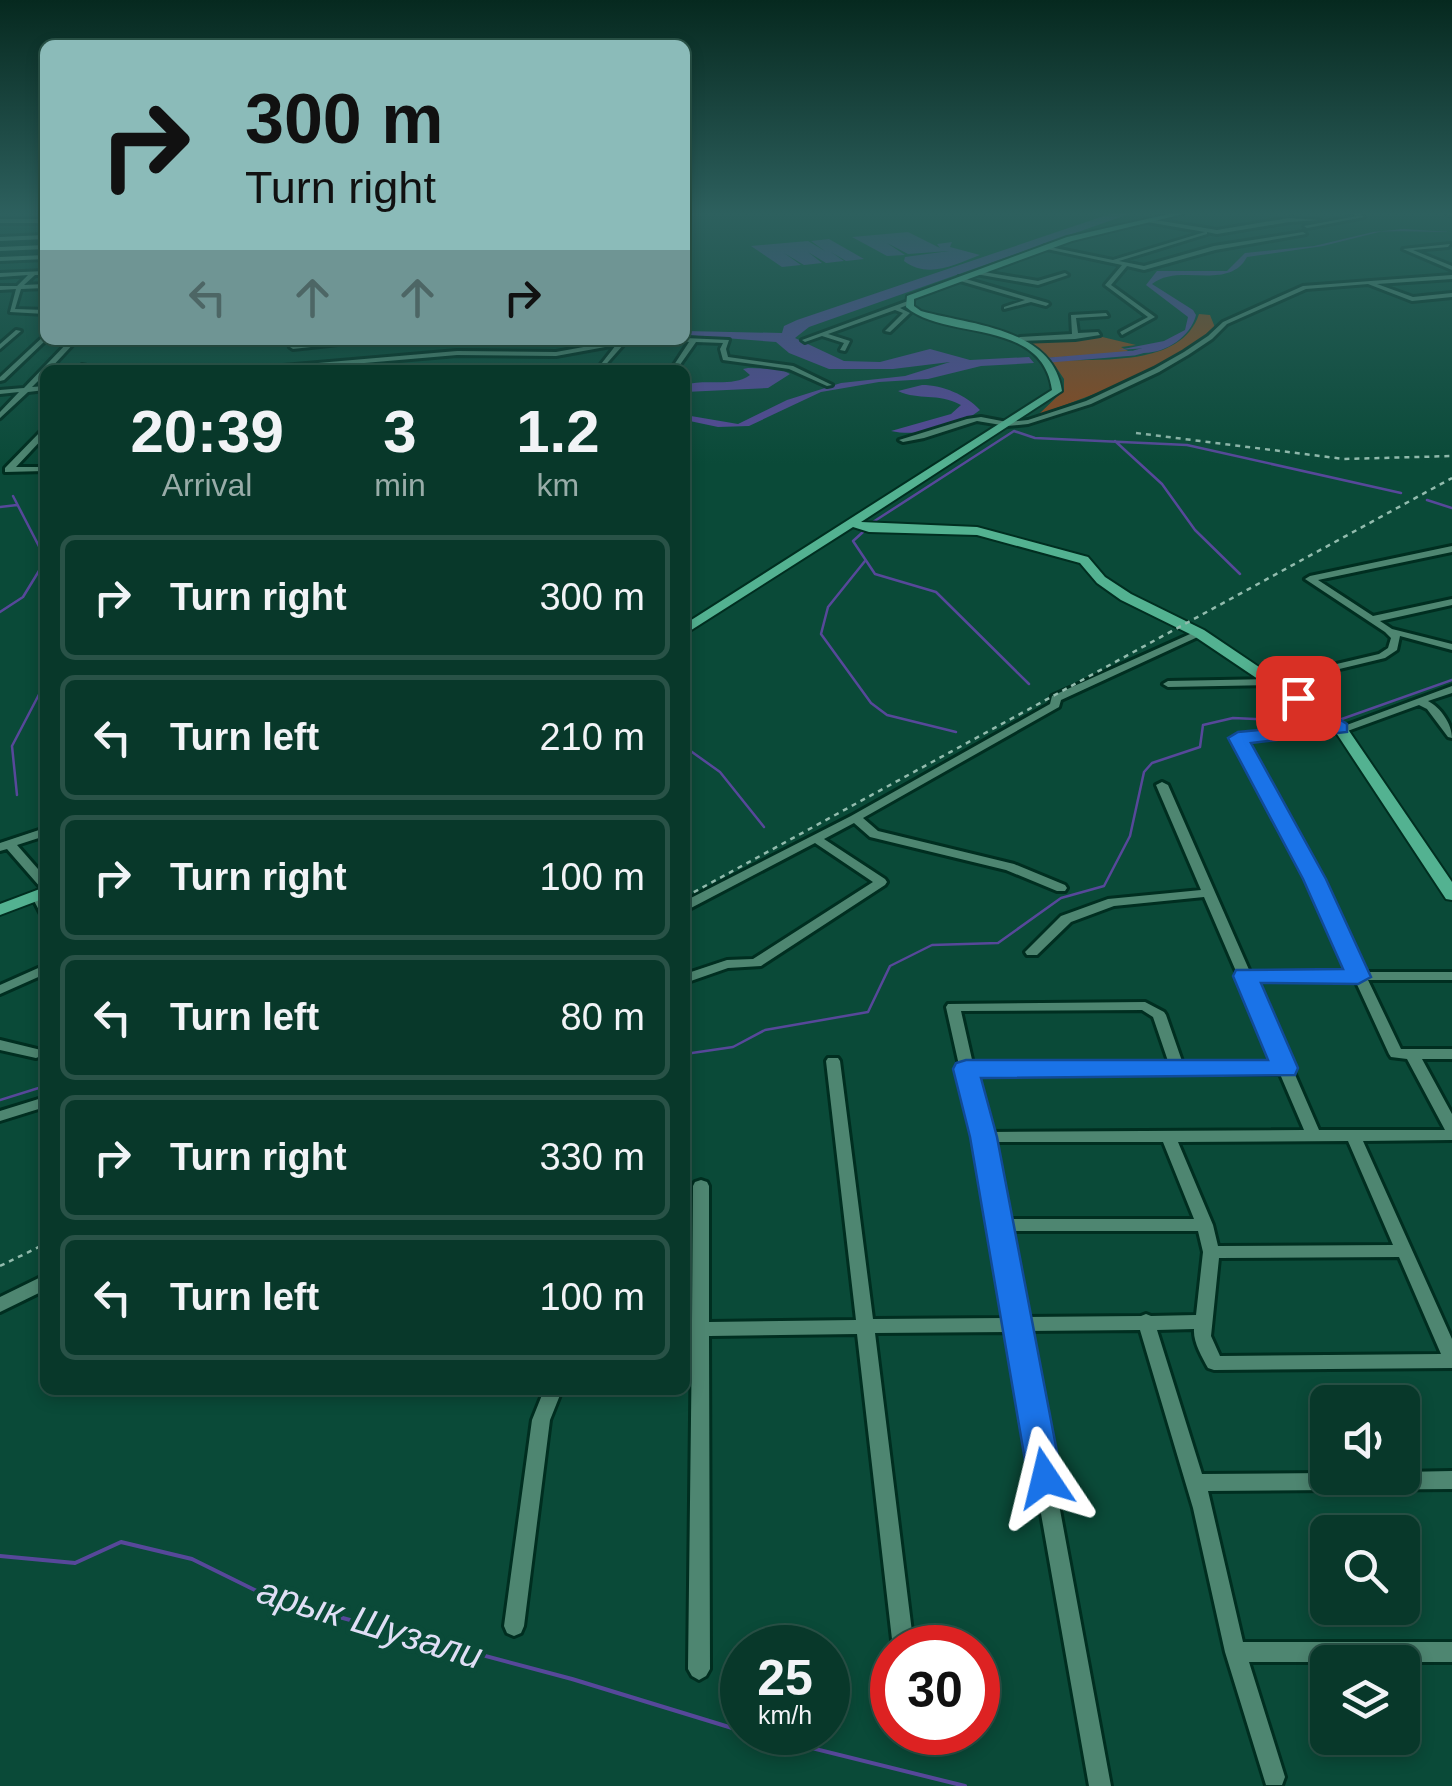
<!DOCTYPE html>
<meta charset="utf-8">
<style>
:root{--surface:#08382a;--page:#113f32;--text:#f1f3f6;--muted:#98aca8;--line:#295247}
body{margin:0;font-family:Helvetica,sans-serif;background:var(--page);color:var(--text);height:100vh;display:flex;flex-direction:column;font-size:38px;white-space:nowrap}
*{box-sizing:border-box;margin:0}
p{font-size:32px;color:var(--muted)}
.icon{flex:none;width:55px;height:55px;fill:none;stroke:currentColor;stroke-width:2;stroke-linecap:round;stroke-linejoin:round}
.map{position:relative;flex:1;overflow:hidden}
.panel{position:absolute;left:40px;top:365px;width:650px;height:1030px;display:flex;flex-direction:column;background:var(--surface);border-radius:15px;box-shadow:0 5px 15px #0003,0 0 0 2px var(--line)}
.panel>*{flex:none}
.hud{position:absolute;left:40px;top:40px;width:650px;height:305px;border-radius:15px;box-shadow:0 5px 15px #0003,0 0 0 2px var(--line);background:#8bbbb9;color:#111;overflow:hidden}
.buttons{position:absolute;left:1310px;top:1385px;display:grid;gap:20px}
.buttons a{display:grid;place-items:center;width:110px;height:110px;border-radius:15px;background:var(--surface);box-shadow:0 5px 15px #0003,0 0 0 2px var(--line);font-size:50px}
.speed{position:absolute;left:720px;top:1625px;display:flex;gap:20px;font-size:50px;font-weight:700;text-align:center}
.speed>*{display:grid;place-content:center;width:130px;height:130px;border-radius:50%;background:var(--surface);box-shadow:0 5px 15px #0003,0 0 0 2px var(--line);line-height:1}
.speed small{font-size:25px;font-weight:400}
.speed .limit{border:15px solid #d22;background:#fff;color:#111}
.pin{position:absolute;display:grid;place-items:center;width:85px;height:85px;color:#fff;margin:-42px;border-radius:20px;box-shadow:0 5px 15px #0006}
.me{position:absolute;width:110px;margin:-55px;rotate:350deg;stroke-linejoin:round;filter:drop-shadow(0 0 8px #0008)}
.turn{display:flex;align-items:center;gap:35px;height:210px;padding:0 40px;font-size:45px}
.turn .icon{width:130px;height:130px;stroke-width:2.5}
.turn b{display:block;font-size:70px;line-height:85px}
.lanes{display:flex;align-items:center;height:95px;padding:0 40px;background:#0003;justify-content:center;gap:50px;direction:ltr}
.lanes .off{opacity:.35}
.eta{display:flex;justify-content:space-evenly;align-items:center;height:170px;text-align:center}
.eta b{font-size:60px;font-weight:600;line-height:70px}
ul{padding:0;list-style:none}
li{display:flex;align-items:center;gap:30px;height:125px;margin:0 20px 15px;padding:0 20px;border:5px solid var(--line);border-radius:15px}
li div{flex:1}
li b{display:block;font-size:38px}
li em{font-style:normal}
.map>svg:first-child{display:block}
</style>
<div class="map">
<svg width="1452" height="1786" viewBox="0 0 1452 1786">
<rect width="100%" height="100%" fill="#0a4a38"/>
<!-- green -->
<path fill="#92481c" d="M1199 314 1210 315 1216 330 1211 335 1148 374 1038 415 1064 390V379L1052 361C1100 358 1181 368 1199 314Z
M1098 336 1136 345 1121 347 1130 352 1047 358 1027 341Z"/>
<!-- water -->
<path fill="#57489a" d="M1110 214H1129L809 327 795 338 844 361 880 362 930 349 970 360 1029 357 1034 363 981 366 928 379 879 382 821 392 749 426 718 427 685 420V415L738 424 787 400 841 383 905 376 950 362 893 369H829L789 353 776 342 685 335V331L782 333 784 326 797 320Z
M1403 229 1452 232 1383 231 1323 246 1247 257C1228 292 1179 262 1152 284L1193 310 1196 315C1190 339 1160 357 1136 352L1147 348 1118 350 1164 341 1185 330 1188 317 1146 285 1157 271H1227L1245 253 1314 246 1373 232Z
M908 232 940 248 937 244 952 242 950 247 980 255C954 265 928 279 904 261L905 257 949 251 908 254 887 243 905 255 887 256 852 237Z
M829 239 864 259 846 261 831 252 844 261 826 263 808 252 822 263 804 265 784 253 801 265 782 267 751 246 808 241 825 251 811 241Z
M748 368 780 369 790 374 768 388 685 392V385C706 378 732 388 750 375L743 369Z
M922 385C943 385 966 395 980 410 958 428 918 437 891 431L951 414 961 405C936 392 920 401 898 391Z"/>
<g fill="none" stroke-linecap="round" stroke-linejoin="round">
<!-- stream-far1 -->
<path stroke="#57489a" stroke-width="2.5" d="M1115 441 1162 484 1195 530 1240 574
M13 496 45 558
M1427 500 1452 508
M0 507 17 505
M873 522 1014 431 1035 438 1187 445 1401 493
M863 532 853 541 875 574 936 592 1029 684
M865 561 828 607 821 634 871 703 887 715 956 732
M0 612 23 597 45 561
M1339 720 1452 680
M685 747 720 772 764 827
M17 795 12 746 45 683
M685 1054 733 1047 765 1030 868 1012 890 966 932 945 998 943 1061 898 1104 886 1130 836 1144 772 1152 763 1200 747 1203 725 1233 718 1326 722
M0 1100 45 1086"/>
<!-- stream -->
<path stroke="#57489a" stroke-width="4" d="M0 1556 75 1563 121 1542 192 1559 275 1600 572 1679 742 1731
M747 1732 965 1786"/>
<!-- canal -->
<path stroke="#57489a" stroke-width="5" d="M1050 360 1134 353 1156 347"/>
<defs>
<path id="minor" d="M1354 214H1360L1364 217 1307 228 1304 226 1357 216Z
M1447 214H1452V216Z
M1289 218 1319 220 1289 222 1217 234 1207 232V234L1119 261 1144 266 1214 246 1303 232 1306 234 1215 250 1144 270 1127 266 1111 285 1155 317 1122 335 1120 332 1148 317 1105 285 1122 265 1042 248 1045 246 1113 260 1205 232 1147 222 1149 219 1217 230Z
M0 219H45V223H0Z
M45 235V239L0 241V237Z
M1450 244 1448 247 1413 250 1452 266V270L1403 249Z
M45 245V249L0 251V247Z
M45 255V259L0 261V257Z
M45 271V275H35L24 285 45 284V288L21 289 15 309 45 310V314L10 312 16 289 0 290V286H17L28 275 0 277V273Z
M978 271 1038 281 1065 273 1068 275 1038 285 976 274Z
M1452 275V279L1377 284 1413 297 1452 293V297L1412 301 1368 284 1306 289 1227 324 1212 339 1188 355 1159 372 1091 404 1028 424 1007 426 977 421 924 438 903 442 899 440 967 419 981 417 1007 422 1028 420 1086 401 1154 369 1184 352 1208 336 1223 322 1303 286Z
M959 277 1048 303 1049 304 1046 306 1031 302 1004 309V307L1025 300 957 280Z
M908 301 910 304 900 308 910 313 890 332 885 331 903 313 895 310 828 334 850 341 845 351 840 350 844 343 822 336 805 342 802 340Z
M1106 313 1108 316 1076 318 1078 333 1098 332 1100 335 1075 339 1020 341 1017 339 1020 337 1072 334 1071 315Z
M16 330 21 331 0 349V344Z
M45 335 46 340 4 380 0 381V377Z
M685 338 729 340 726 349 728 357 793 366 832 385 827 386 789 369 723 360 720 349 723 343 696 342 677 369H673L672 368 689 342 683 341Z
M70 340H77L49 370H45V374L32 387 45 386V390L28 392 0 418V412L19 392 0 394V390L24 388Z
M350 340H374L293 349 290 347Z
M622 340H637L624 344 601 370 598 368 616 345 556 356 457 355 283 370H257L260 368 457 351 556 352Z
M82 365 87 366 84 370H78Z
M42 430H45V436L16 467H45V471L5 472V468Z
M1452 546V552L1318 580 1373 616 1452 599V605L1380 621 1392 629 1452 644V650L1400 636 1397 650 1385 658 1273 685 1168 687 1163 684 1168 681 1273 679 1379 654 1388 648 1391 638 1385 632 1305 579 1310 576Z
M1199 630 1204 633 1202 635 1061 700 1059 707 863 818 878 831 1014 864 1065 885 1067 888 1065 891H1057L1006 870 870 837 854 823 824 839 885 879 887 882 885 885 761 966 728 968 685 983V974L727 960 753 959 873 882 815 843 689 909 685 910V901L851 816 1050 704 1052 696Z
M1452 686V693L1428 701C1441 708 1452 724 1452 738L1448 737 1427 709 1419 705 1342 733 1338 731 1245 741 1320 879 1364 972H1452V980H1368L1401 1049H1452V1059H1422L1452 1114V1140L1363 1141 1452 1339V1368L1214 1370 1208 1368C1202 1357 1193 1342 1194 1329L1157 1330 1202 1474 1328 1473V1478H1402V1472L1452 1471V1489L1208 1491 1243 1642H1452V1662H1249L1285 1777 1282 1785H1266L1225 1652 1193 1508 1140 1330 1027 1331 1111 1786H1089L1009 1332 875 1333 914 1648H893L857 1334 709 1336 710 1669 706 1676 699 1680 692 1676 688 1669 692 1336H685V1322H692L693 1186 695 1182 701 1180 707 1182 709 1186V1322L856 1320 826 1061 828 1058H838L840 1061 873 1319 1007 1318 975 1137 946 1007 948 1004 1145 1002 1164 1012 1166 1015 1183 1064H1276L1204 897 1114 906 1071 922 1037 955H1027L1025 952 1061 916 1108 899 1201 890 1156 785 1162 782 1168 785 1250 972H1351L1308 879 1233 738 1238 735 1344 726ZM1254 980H1355L1389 1054 1391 1057 1407 1059 1445 1130H1319ZM1142 1010 1153 1017 1169 1064H973L961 1011ZM976 1074H1280L1304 1130 989 1132ZM1348 1141 1393 1245 1218 1246 1213 1225 1178 1142ZM992 1142H1163L1194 1219H1006ZM1008 1231H1198L1203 1252 1196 1315 1151 1316 1146 1314 1141 1316 1024 1317ZM1399 1257 1441 1354 1220 1356 1211 1336 1219 1258Z
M45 828V836L17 845 45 877V889L41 888 7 849 0 851V843Z
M37 891 41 892 45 898V915L41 914 31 895Z
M45 965V974L0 994V985Z
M0 1040 41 1050 43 1053 41 1056 36 1058 0 1050Z
M45 1097V1107L0 1121V1111Z
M45 1275V1290L0 1312V1297Z
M544 1390H562L550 1420 524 1626 521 1633 514 1636 507 1633 504 1626 532 1420Z"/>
<path id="major" d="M1169 214H1183L1072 241 914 299V306L921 311C971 325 1053 328 1062 391L861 522 977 527 1088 557 1105 577 1131 594 1204 630 1345 725 1452 882V900L1446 899 1335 731 1194 636 1121 600 1097 583 1080 563 977 535 869 532 853 527 685 634V624L1052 390C1042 317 944 341 906 307L907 296 1067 237Z
M45 887V898L0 915V904Z"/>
</defs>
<!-- minor casing -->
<use href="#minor" stroke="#002e20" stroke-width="6"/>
<!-- major casing -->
<use href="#major" stroke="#002e20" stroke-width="4"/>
<!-- minor -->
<use href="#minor" fill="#4e8671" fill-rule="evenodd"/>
<!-- major -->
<use href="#major" fill="#53b291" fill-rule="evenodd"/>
<!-- rail -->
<path stroke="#92bbad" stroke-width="2.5" stroke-dasharray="5 5" stroke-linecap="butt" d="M1136 433 1344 459 1452 456
M685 897 1452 478
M0 1266 45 1244"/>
</g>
<!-- sky -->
<linearGradient id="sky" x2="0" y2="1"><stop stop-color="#06291f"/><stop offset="0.46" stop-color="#2d605e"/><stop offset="1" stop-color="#2d605e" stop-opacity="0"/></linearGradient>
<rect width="1452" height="464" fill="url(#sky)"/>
<!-- route -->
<path fill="#1a73e8" stroke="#114b97" stroke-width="2.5" d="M1298 693 1347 724V732L1251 743 1326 879 1371 977 1358 984 1261 983 1298 1068 1295 1075 981 1078 997 1137 1062 1478 1057 1489 1045 1494 1033 1489 1028 1478 970 1137 953 1069 956 1063 966 1060H1268L1233 976 1236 970 1343 969 1303 879 1228 738 1238 732 1322 724 1291 702 1288 698Z"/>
<g text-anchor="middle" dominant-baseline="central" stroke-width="10" stroke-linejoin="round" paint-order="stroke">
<!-- near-water labels -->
<g font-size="38" font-style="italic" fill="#dfdef5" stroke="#0a4a38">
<text transform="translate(370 1623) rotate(17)">арык Шузали</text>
</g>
</g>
</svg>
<div class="buttons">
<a><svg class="icon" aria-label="sound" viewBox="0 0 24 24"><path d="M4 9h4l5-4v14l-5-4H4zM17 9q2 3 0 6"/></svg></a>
<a><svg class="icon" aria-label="search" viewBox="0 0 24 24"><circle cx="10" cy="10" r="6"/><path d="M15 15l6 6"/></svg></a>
<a><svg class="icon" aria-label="layers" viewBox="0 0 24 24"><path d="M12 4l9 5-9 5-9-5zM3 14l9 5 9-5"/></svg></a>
</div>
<div class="speed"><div>25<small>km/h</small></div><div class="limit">30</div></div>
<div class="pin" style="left:1298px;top:698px;background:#d93025"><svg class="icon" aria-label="arrive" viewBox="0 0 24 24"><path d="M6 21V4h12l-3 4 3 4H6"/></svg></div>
<svg class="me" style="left:1045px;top:1478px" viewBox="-20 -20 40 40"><path d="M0-17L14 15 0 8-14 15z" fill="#1a73e8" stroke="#fff" stroke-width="4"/></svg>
<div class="hud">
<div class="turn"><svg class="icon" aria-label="right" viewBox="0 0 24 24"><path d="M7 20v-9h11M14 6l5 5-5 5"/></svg><div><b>300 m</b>Turn right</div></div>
<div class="lanes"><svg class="icon off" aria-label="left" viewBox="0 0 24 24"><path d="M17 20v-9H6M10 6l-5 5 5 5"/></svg><svg class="icon off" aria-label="ahead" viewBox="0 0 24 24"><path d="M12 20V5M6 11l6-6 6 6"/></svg><svg class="icon off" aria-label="ahead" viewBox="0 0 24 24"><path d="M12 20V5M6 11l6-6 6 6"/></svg><svg class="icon" aria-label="right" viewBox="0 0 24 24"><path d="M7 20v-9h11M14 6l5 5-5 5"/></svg></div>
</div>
<section class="panel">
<div class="eta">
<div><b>20:39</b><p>Arrival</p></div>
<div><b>3</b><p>min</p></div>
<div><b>1.2</b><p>km</p></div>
</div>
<ul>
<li><svg class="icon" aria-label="right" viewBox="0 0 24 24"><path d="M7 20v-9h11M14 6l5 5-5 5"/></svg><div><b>Turn right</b></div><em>300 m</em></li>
<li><svg class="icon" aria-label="left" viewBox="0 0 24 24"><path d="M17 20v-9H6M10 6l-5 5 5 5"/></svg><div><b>Turn left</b></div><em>210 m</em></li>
<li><svg class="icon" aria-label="right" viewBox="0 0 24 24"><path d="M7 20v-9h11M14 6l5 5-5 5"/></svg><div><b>Turn right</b></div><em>100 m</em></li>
<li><svg class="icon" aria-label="left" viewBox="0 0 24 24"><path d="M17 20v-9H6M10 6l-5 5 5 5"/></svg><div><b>Turn left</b></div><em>80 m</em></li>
<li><svg class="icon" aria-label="right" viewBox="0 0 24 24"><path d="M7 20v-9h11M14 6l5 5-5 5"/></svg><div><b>Turn right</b></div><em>330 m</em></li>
<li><svg class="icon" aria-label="left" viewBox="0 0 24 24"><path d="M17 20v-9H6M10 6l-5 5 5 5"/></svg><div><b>Turn left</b></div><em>100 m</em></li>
</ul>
</section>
</div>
